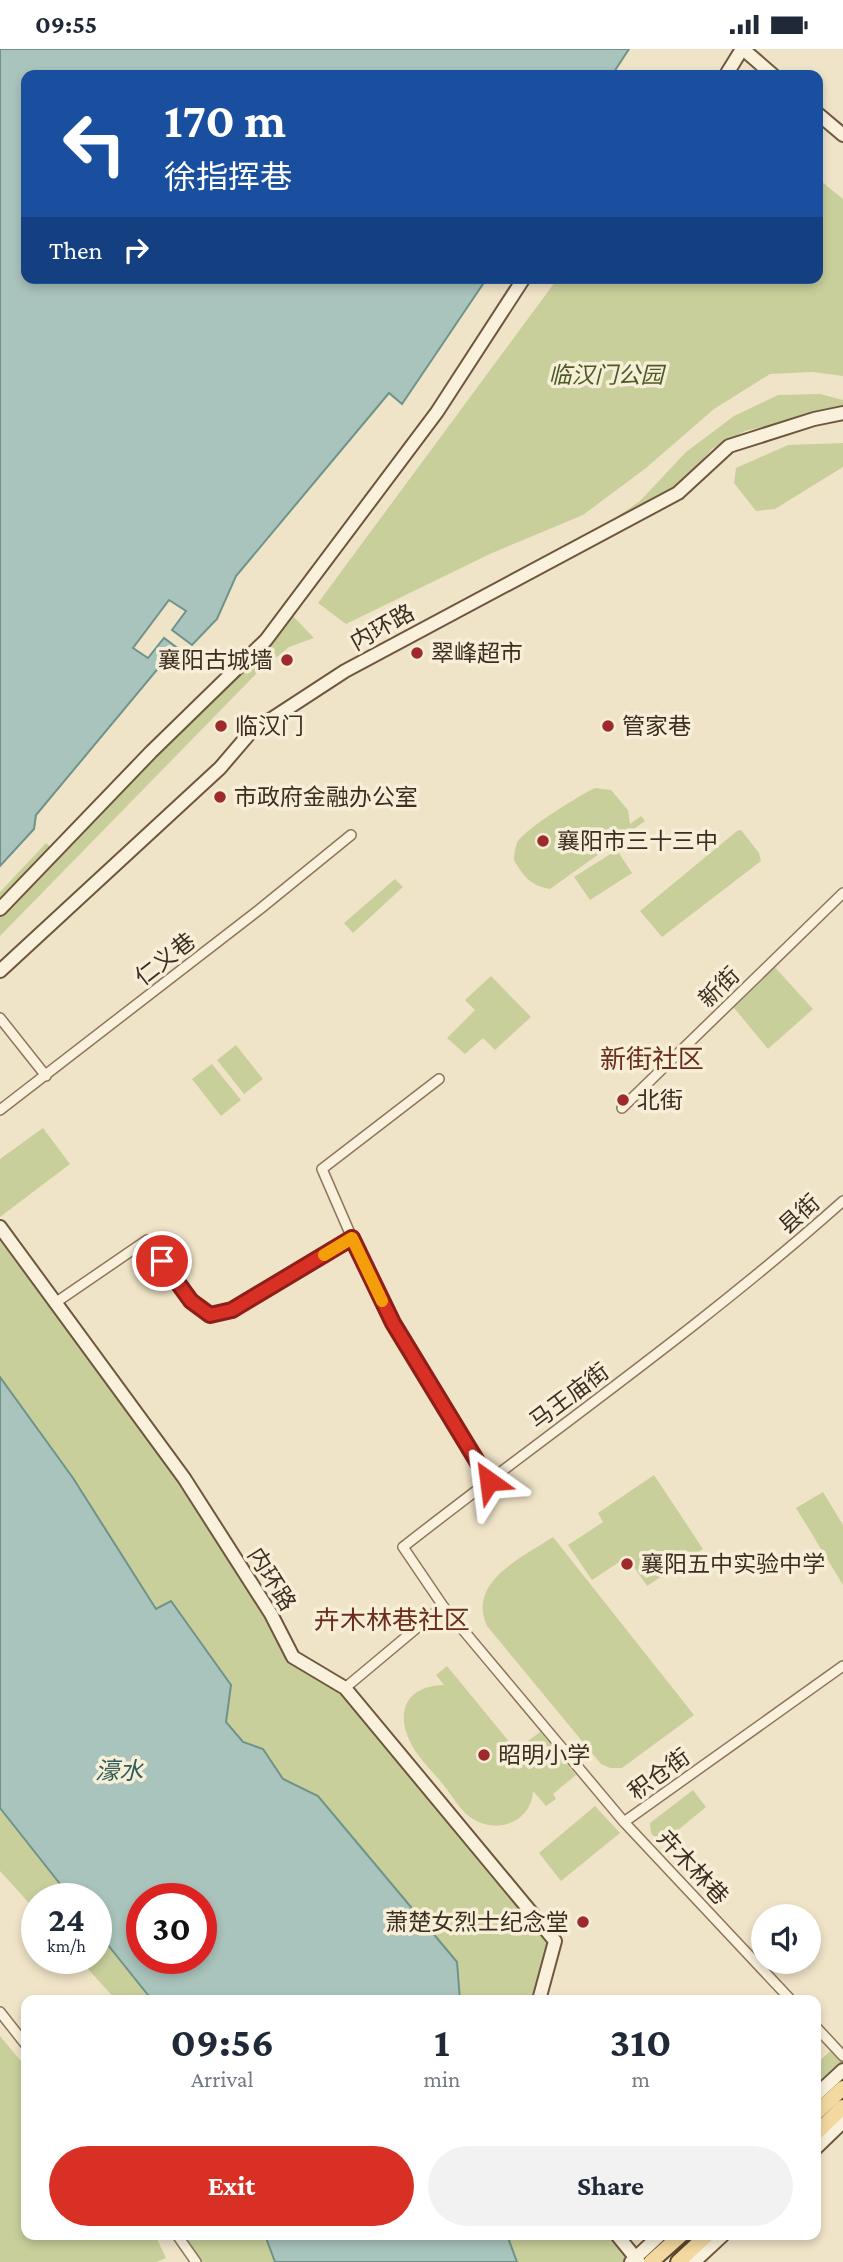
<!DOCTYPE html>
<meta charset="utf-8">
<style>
:root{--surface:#fff;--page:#f2f2f3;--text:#1f2937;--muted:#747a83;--accent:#d93025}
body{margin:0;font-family:"Crimson Pro","Noto Sans SC",serif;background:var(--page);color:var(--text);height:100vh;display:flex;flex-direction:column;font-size:26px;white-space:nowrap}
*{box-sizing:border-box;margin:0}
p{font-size:23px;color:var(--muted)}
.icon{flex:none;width:38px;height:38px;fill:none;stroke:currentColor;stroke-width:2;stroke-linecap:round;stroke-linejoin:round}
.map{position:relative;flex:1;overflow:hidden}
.side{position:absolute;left:21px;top:1946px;width:800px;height:245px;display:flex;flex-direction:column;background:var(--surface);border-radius:14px;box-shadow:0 4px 10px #0003}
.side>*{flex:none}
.banner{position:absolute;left:21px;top:21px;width:802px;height:214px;border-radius:14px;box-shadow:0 4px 10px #0003;background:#1a4fa0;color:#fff;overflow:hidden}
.controls{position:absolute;left:751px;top:1855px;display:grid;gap:14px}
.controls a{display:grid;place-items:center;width:70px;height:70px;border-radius:50%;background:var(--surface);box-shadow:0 4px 10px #0003;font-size:35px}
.speed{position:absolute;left:21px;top:1834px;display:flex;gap:14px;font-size:35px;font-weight:700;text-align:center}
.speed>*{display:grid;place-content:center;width:91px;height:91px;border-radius:50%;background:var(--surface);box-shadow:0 4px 10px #0003;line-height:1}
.speed small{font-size:18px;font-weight:400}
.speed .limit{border:10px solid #d22;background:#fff;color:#111}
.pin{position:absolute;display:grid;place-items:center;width:60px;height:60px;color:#fff;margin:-30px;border:4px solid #fff;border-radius:50%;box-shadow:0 2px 7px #0007}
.me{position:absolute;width:77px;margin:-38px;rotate:329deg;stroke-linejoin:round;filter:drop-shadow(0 0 5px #0008)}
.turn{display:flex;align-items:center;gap:24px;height:147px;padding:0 28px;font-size:32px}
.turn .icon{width:91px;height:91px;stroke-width:2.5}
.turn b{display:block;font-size:49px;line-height:60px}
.then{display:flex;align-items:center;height:66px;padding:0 28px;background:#0003;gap:14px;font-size:26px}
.eta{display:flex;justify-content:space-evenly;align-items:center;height:119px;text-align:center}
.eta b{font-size:42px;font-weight:700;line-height:49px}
.button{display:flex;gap:14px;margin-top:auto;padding:14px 28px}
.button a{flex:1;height:80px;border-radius:42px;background:var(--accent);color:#fff;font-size:28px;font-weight:700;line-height:80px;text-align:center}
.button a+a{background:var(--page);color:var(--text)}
.status{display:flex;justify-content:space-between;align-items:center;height:49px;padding:0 35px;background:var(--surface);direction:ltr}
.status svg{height:19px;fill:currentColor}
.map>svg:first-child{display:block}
</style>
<div class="status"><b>09:55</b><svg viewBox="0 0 49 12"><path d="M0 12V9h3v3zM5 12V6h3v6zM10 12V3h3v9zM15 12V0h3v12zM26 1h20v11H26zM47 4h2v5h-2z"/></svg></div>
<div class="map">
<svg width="843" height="2213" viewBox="0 0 843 2213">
<rect width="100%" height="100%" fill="#f0e4c8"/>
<!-- green -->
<path fill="#c9cf9b" d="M817 129 843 150V327L813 323 770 325 714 360 646 419 583 466 492 504 346 575 318 554 558 229H817Z
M820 345 843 351V360L745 382 712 400 684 434 668 447 609 473 640 452 686 403 734 367 778 346Z
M843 394V418L775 460 756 462 734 434 736 419 788 396Z
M292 566 314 589 289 598 256 625 0 887V843L46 794 55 801Z
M595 739 611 741 628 761 630 775 641 767 645 772 550 840C531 837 523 827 514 811 514 806 515 799 517 794 523 781 580 746 595 739Z
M741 781 759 804 761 812 662 888 640 862 737 782Z
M617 801 632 824 590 851 574 828Z
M395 830 403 838 353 884 344 874Z
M771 914 813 960 768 1000 730 954Z
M491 927 531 968 495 1001 483 989 465 1005 447 989 475 961 465 951Z
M236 996 263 1030 244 1045 217 1011Z
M212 1015 241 1051 221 1067 192 1030Z
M43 1079 70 1115 0 1168V1110Z
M0 1178 184 1429 293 1608 345 1639 555 1892 539 1951H460L457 1913 318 1747 283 1730 263 1700 243 1693 226 1673 231 1635 156 1560 73 1429 0 1328Z
M654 1426 703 1500 647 1537 627 1508 592 1531 568 1496 603 1473 598 1464Z
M823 1443 843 1476V1536L796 1459Z
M553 1488 694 1666 622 1719H610L601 1715 487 1577C467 1532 522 1509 553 1488Z
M447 1617 516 1701 540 1683 576 1726 553 1745 556 1750 546 1757 533 1742C532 1772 498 1786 473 1770 462 1764 453 1748 445 1738 435 1725 422 1713 414 1700 394 1667 403 1637 444 1636L436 1626Z
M693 1741 706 1758 661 1795 651 1784 650 1774Z
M595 1757 620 1784 561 1832 539 1804Z
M0 1759 72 1850H37V1863L0 1822Z
M96 1881 152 1951H116L78 1909H96Z
M0 1987 26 2018V2186H155L166 2209 157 2213H0Z
M835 1998 843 2007V2021L816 2046V2015Z
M177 2186H265L275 2213H196Z
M507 2186H617L639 2213H517Z"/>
<!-- water -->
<path fill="#a9c4bc" stroke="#6f938a" stroke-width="2" fill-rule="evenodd" d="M0 0H629L612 26H26V229H487L402 355 389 344 236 527 217 570 192 596 172 581 186 562 169 551 133 599 148 609 164 589 176 598 36 766 34 780 0 817Z
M0 1328 73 1429 156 1560 171 1552 231 1636 226 1673 243 1693 263 1700 283 1730 318 1747 457 1913 460 1951H152L96 1881V1850H72L0 1759ZM142 1850H201V1909H142Z
M265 2186H507L517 2213H275Z"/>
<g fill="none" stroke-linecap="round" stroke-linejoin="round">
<defs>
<path id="street" d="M0 969 46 1027
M622 1059 843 844
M0 1061 260 860 351 786
M352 1189 322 1120 439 1030
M55 1254 147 1191 191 1252 210 1266 232 1261 352 1189 393 1274 489 1432
M443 1557 624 1773 791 1951
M345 1639 443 1557 403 1498C550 1383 704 1276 843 1152
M624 1773 843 1617
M0 1963 26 1996
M816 1978 843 2007
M177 2186 196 2213"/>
<path id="secondary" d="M743 0 773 26
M726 26 742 0
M817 64 843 86
M0 860 151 703 266 591 437 363 524 229
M0 922 220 719 250 684 345 622 678 444 729 397 814 370 843 364
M0 1178 184 1429 271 1565 293 1608 345 1639 555 1892 539 1951
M816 2046 843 2021
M816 2099 843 2073
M617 2186 639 2213
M631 2213 660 2186
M694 2213 723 2186"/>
<path id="primary" d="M816 2064 843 2039
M816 2084 843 2058
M651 2213 681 2186
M678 2213 707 2186"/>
</defs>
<!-- street casing -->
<use href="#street" stroke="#8d765c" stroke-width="12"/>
<!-- secondary casing -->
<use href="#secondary" stroke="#6f573f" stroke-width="16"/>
<!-- primary casing -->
<use href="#primary" stroke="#5b4430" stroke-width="18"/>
<!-- street -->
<use href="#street" stroke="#faf1dc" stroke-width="9"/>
<!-- secondary -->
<use href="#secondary" stroke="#faf1dc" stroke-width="12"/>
<!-- primary -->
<use href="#primary" stroke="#f3d9a0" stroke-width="14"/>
</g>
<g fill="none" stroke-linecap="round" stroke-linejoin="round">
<defs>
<path id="route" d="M162 1212 191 1252 210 1266 232 1261 352 1189 393 1274 489 1432"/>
</defs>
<!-- route casing -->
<use href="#route" stroke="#8d1f18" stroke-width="18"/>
<!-- route -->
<use href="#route" stroke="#d93025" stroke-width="12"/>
<!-- slow -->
<path stroke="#f59e0b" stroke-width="12" d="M324 1206 352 1189 382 1252"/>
</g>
<!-- markers -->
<g fill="#9e2a2b" stroke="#f7eed8" stroke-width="2.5">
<circle cx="417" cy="604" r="7"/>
<circle cx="287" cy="611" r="7"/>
<circle cx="221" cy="677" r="7"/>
<circle cx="608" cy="677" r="7"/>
<circle cx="220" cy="748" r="7"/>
<circle cx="543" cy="792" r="7"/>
<circle cx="623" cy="1051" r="7"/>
<circle cx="627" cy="1515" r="7"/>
<circle cx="484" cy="1706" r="7"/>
<circle cx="583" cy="1873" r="7"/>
</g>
<g text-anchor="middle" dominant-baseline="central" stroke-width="7" stroke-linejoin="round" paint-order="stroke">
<!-- park labels -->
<g font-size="23" font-style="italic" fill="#4d5a26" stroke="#f7eed8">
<text x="606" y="326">临汉门公园</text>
</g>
<!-- street labels -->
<g font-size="23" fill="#3d2e20" stroke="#f7eed8">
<text transform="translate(382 578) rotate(-29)">内环路</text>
<text transform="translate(165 910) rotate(-38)">仁义巷</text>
<text transform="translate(719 938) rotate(-44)">新街</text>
<text transform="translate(799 1165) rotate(-42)">县街</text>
<text transform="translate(569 1347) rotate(-37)">马王庙街</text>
<text transform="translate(272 1530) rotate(58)">内环路</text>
<text transform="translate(659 1725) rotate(-36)">积仓街</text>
<text transform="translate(693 1818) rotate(47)">卉木林巷</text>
</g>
<!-- poi labels -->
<g font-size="23" fill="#3d2e20" stroke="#f7eed8" text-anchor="start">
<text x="431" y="604">翠峰超市</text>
<text x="273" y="611" text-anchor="end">襄阳古城墙</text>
<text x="235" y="677">临汉门</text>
<text x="622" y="677">管家巷</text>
<text x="234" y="748">市政府金融办公室</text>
<text x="557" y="792">襄阳市三十三中</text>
<text x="637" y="1051">北街</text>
<text x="641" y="1515">襄阳五中实验中学</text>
<text x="498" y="1706">昭明小学</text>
<text x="569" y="1873" text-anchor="end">萧楚女烈士纪念堂</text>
</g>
<!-- water labels -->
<g font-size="24" font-style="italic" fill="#2f5d5a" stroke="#f7eed8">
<text x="119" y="1721">濠水</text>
</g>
<!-- quarter labels -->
<g font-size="26" fill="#6b2e1e" stroke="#f7eed8">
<text x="652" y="1010">新街社区</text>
<text x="392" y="1571">卉木林巷社区</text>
</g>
</g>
</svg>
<div class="controls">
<a><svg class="icon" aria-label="sound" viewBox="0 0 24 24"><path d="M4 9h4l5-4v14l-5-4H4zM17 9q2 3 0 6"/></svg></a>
</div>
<div class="speed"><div>24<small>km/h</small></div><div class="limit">30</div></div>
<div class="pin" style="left:162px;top:1212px;background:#d93025"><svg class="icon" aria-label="arrive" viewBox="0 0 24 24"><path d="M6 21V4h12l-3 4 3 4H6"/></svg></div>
<svg class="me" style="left:489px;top:1432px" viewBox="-20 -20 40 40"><path d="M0-17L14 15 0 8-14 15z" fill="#d93025" stroke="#fff" stroke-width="4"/></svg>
<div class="banner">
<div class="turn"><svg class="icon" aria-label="left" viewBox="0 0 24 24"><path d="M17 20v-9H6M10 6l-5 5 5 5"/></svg><div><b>170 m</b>徐指挥巷</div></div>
<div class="then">Then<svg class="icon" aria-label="right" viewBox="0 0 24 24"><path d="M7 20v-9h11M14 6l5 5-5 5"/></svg></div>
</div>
<section class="side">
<div class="eta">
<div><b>09:56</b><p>Arrival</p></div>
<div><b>1</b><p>min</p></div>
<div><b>310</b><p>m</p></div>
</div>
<div class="button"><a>Exit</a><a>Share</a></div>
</section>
</div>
